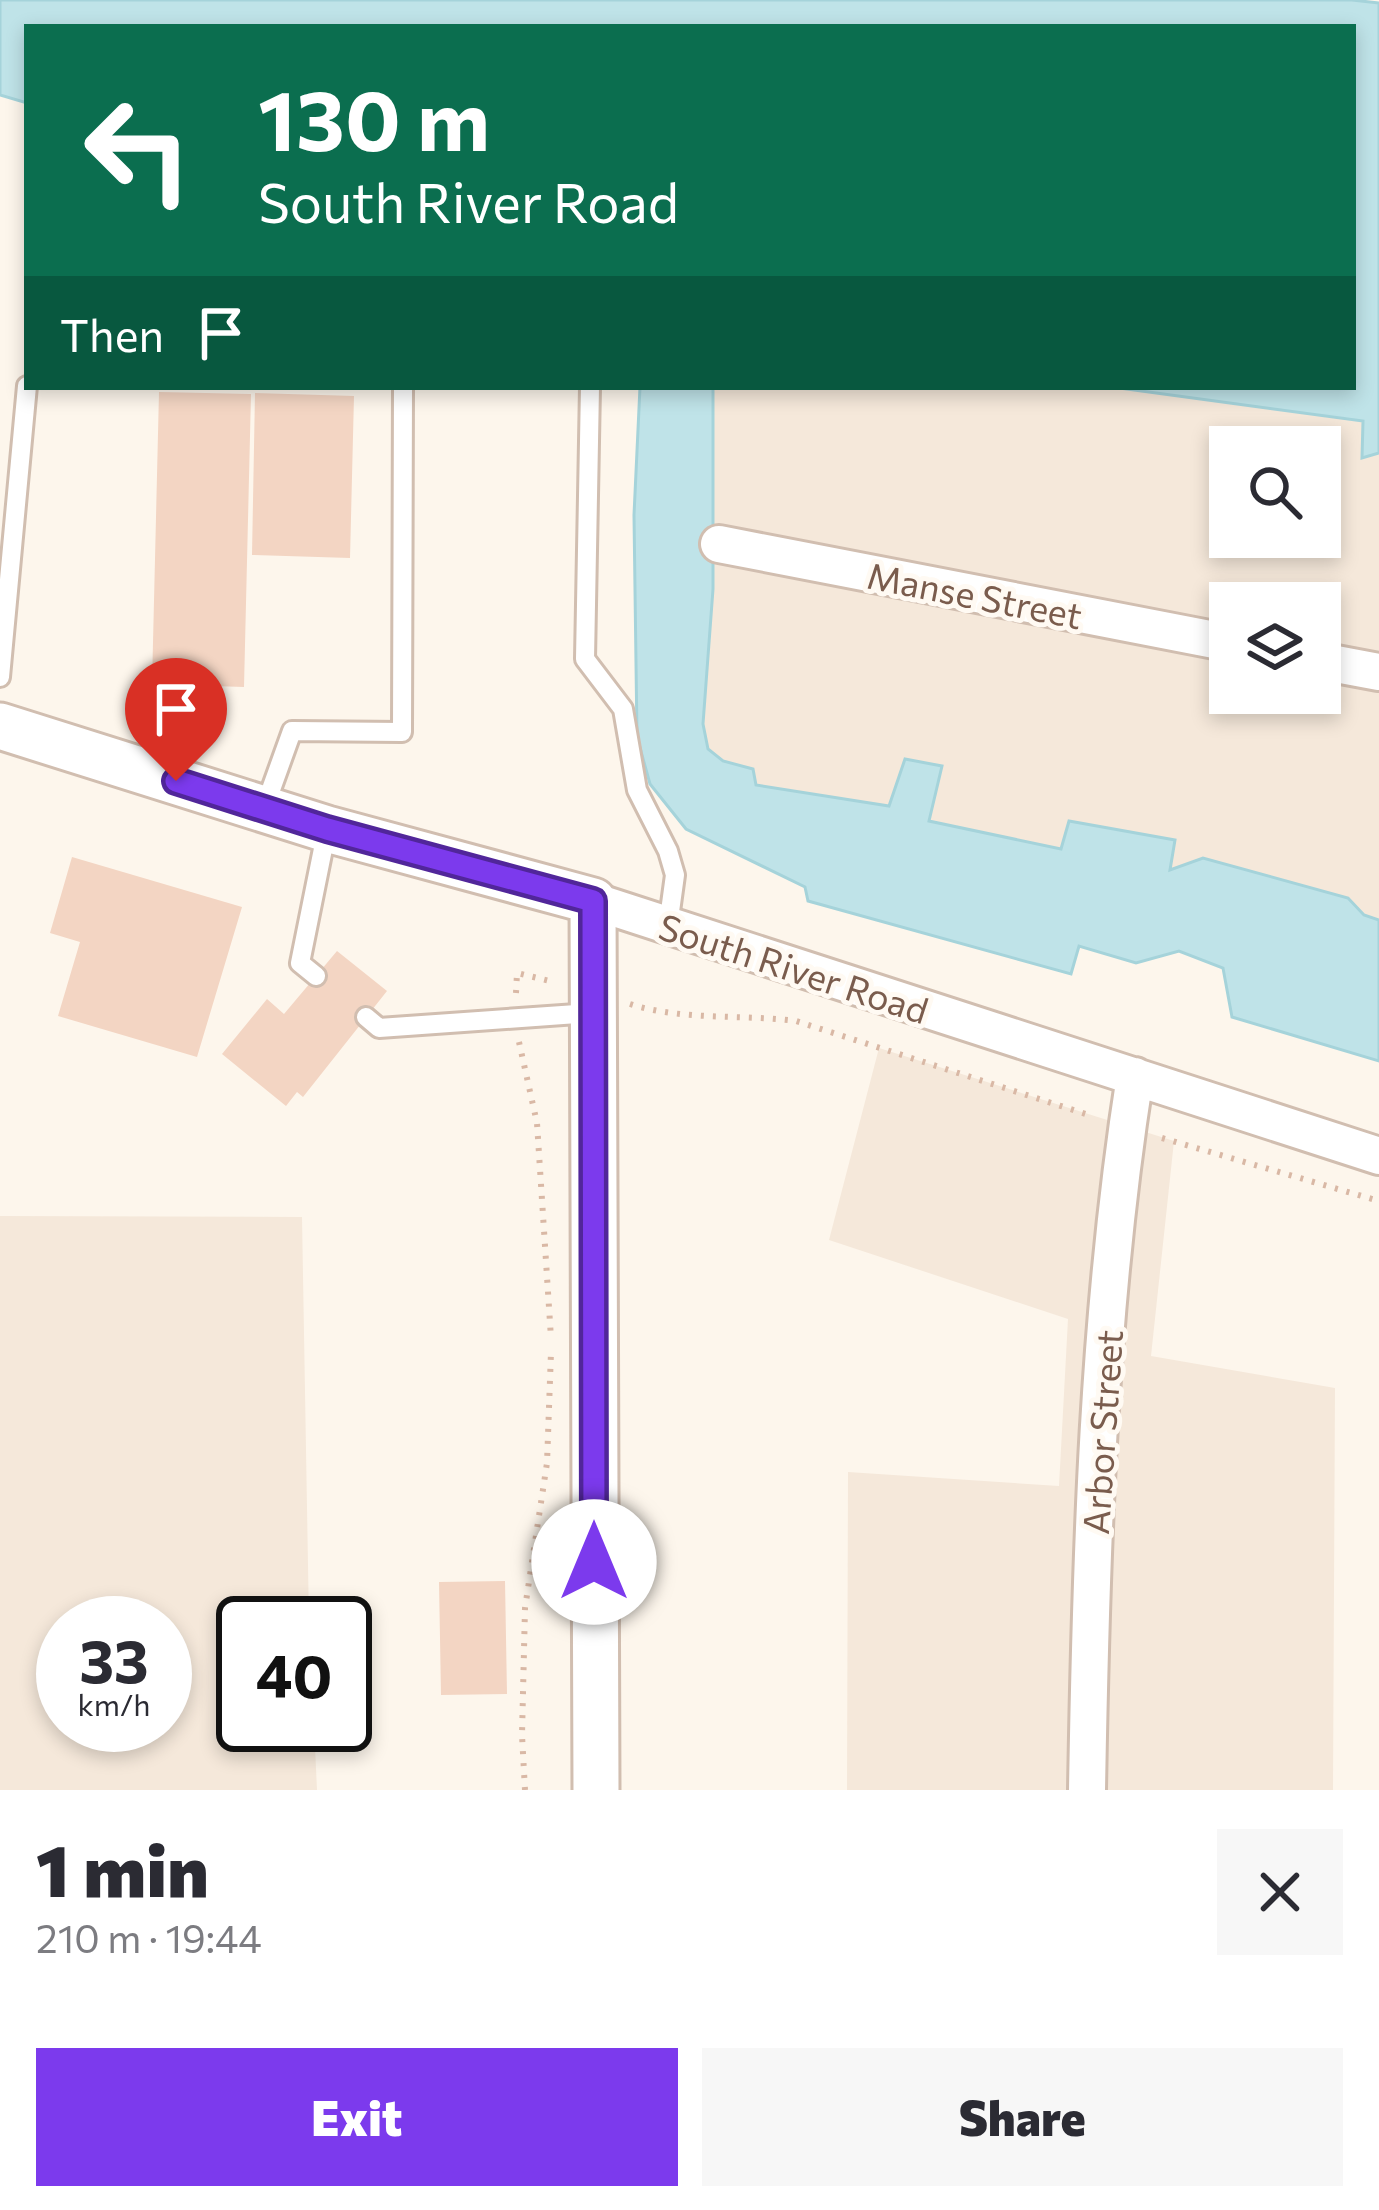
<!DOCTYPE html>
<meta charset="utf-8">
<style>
:root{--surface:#fff;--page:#f7f7f7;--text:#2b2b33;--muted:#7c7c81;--accent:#7c3aed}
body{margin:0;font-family:Commissioner,sans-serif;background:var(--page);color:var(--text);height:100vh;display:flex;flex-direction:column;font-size:45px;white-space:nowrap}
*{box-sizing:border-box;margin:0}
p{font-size:39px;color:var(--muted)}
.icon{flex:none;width:66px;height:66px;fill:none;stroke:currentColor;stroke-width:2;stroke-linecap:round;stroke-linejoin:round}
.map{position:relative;height:1790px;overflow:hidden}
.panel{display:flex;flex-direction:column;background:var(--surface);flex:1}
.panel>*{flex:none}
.banner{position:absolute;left:24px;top:24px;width:1332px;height:366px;border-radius:0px;box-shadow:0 6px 18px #0003;background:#0b6e4f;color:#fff;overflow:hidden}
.buttons{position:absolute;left:1209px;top:426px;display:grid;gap:24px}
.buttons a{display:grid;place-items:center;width:132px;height:132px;border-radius:0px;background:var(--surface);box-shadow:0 6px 18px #0003;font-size:60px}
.speed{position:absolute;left:36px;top:1596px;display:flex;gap:24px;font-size:60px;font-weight:700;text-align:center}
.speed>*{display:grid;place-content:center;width:156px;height:156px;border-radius:50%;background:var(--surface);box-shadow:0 6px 18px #0003;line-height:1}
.speed small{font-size:30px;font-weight:400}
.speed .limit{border:6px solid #111;border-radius:18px;background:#fff;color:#111}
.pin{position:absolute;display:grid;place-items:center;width:102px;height:102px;color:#fff;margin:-123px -51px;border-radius:50% 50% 50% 0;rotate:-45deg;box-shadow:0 0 12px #0007}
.pin .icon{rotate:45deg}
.me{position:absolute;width:132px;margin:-66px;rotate:0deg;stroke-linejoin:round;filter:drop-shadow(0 0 9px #0008)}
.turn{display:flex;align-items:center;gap:42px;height:252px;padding:0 36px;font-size:54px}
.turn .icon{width:156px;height:156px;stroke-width:2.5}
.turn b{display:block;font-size:84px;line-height:102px}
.then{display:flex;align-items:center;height:114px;padding:0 36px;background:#0003;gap:24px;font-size:45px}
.round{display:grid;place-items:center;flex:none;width:126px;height:126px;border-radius:0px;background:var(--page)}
.summary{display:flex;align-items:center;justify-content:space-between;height:204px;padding:0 36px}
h1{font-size:72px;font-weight:800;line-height:90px}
.action{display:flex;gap:24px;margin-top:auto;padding:24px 36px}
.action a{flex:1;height:138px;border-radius:0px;background:var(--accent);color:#fff;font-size:48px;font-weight:800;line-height:138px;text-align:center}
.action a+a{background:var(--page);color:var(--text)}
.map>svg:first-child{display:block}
</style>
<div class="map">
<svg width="1379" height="1790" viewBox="0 0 1379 1790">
<rect width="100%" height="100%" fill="#fdf6ec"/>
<!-- residential -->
<path fill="#f5e8da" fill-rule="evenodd" d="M713 387H1112L1364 421 1363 458 1379 453V920L1364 916 1348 898 1203 859 1169 871 1175 841 1061 849 928 820 941 766 905 759 890 806 755 785 753 769 723 761 707 749 703 724 713 589ZM1230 447H1320V537H1230ZM1230 603H1320V693H1230Z
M879 1048 1174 1141 1151 1356 1335 1388 1333 1790H847L848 1472 1059 1486 1068 1319 829 1240Z
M0 1216 302 1217 309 1623H243V1725H314L317 1790H0ZM63 1623H165V1725H63Z"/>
<!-- water -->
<path fill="#bfe3e8" stroke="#a5d3da" stroke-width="3" d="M0 0H1352L1379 3V453L1362 458 1363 421 1112 387H1353V27H27V103L0 95Z
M640 387H713V589L703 724 708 749 723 761 753 769 756 785 889 806 905 759 942 766 929 821 1061 849 1069 821 1175 840 1170 870 1203 858 1348 898 1364 915 1379 920V1061L1232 1017 1223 968 1179 951 1136 963 1079 946 1071 974 808 901 805 887 686 829 650 784 637 737 634 515Z"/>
<!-- building -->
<path fill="#f3d5c3" d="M159 392 251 394 244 687 152 684Z
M255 393 354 396 350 558 252 555Z
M72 857 242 907 197 1057 58 1016 80 942 50 933Z
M337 951 387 991 303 1097 297 1092 286 1106 222 1054 267 999 284 1014Z
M505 1581 507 1694 441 1695 439 1582Z"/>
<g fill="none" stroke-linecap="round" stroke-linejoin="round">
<defs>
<path id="service" d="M590 387 585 659 623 709 637 790 668 851 675 875 668 926
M0 677 27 386
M264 809 292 731 402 732 403 387
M316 976 300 963 327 829
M366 1017 379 1028 591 1013"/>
<path id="minor" d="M719 544 1230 643
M1320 661 1379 672
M593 901 1379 1156
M1087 1790C1091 1552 1098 1311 1135 1076"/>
<path id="tertiary" d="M0 726 327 829 593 901 596 1790"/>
</defs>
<!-- service casing -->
<use href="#service" stroke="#d1beb0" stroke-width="24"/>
<!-- minor casing -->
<use href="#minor" stroke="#d1beb0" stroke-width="42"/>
<!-- tertiary casing -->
<use href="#tertiary" stroke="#d1beb0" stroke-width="51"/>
<!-- path -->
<path stroke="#d9b8a5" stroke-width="6" stroke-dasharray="3 9" stroke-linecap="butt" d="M516 993 517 973 554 982
M630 1004C683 1021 741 1014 796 1021L1092 1116
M519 1042 537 1123 551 1338
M1162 1138 1379 1201
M525 1790 522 1735 525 1608 547 1463 551 1352"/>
<!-- service -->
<use href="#service" stroke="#fff" stroke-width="18"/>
<!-- minor -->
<use href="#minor" stroke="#fff" stroke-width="36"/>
<!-- tertiary -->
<use href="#tertiary" stroke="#fff" stroke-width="45"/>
</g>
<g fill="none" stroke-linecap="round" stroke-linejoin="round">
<defs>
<path id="route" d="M176 781 327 829 593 901 594 1562"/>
</defs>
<!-- route casing -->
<use href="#route" stroke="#51269a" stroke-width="30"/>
<!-- route -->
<use href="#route" stroke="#7c3aed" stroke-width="21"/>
</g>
<g text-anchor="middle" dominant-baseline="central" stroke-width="10" stroke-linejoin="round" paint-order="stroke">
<!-- street labels -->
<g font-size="36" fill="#7a5c4d" stroke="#fffaf3">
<text transform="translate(975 594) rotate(11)">Manse Street</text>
<text transform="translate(794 967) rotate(18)">South River Road</text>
<text transform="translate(1101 1432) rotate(-86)">Arbor Street</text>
</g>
</g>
</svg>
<div class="buttons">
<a><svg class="icon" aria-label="search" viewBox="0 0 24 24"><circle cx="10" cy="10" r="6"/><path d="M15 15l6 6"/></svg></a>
<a><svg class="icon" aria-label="layers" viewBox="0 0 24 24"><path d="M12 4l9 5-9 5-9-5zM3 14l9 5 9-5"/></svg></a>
</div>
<div class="speed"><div>33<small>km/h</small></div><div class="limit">40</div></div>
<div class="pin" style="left:176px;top:781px;background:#d93025"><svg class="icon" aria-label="arrive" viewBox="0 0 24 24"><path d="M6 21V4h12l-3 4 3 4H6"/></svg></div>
<svg class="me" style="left:594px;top:1562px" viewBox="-20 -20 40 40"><circle r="19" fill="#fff"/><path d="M0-13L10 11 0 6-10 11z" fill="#7c3aed"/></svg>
<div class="banner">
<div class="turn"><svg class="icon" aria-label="left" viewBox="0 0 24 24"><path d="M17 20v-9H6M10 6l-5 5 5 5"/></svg><div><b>130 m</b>South River Road</div></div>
<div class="then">Then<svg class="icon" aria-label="arrive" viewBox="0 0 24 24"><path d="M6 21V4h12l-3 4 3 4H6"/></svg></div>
</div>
</div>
<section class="panel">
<div class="summary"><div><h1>1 min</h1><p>210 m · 19:44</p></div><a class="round"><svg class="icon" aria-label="close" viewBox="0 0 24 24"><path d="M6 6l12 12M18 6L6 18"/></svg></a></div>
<div class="action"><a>Exit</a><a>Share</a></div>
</section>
